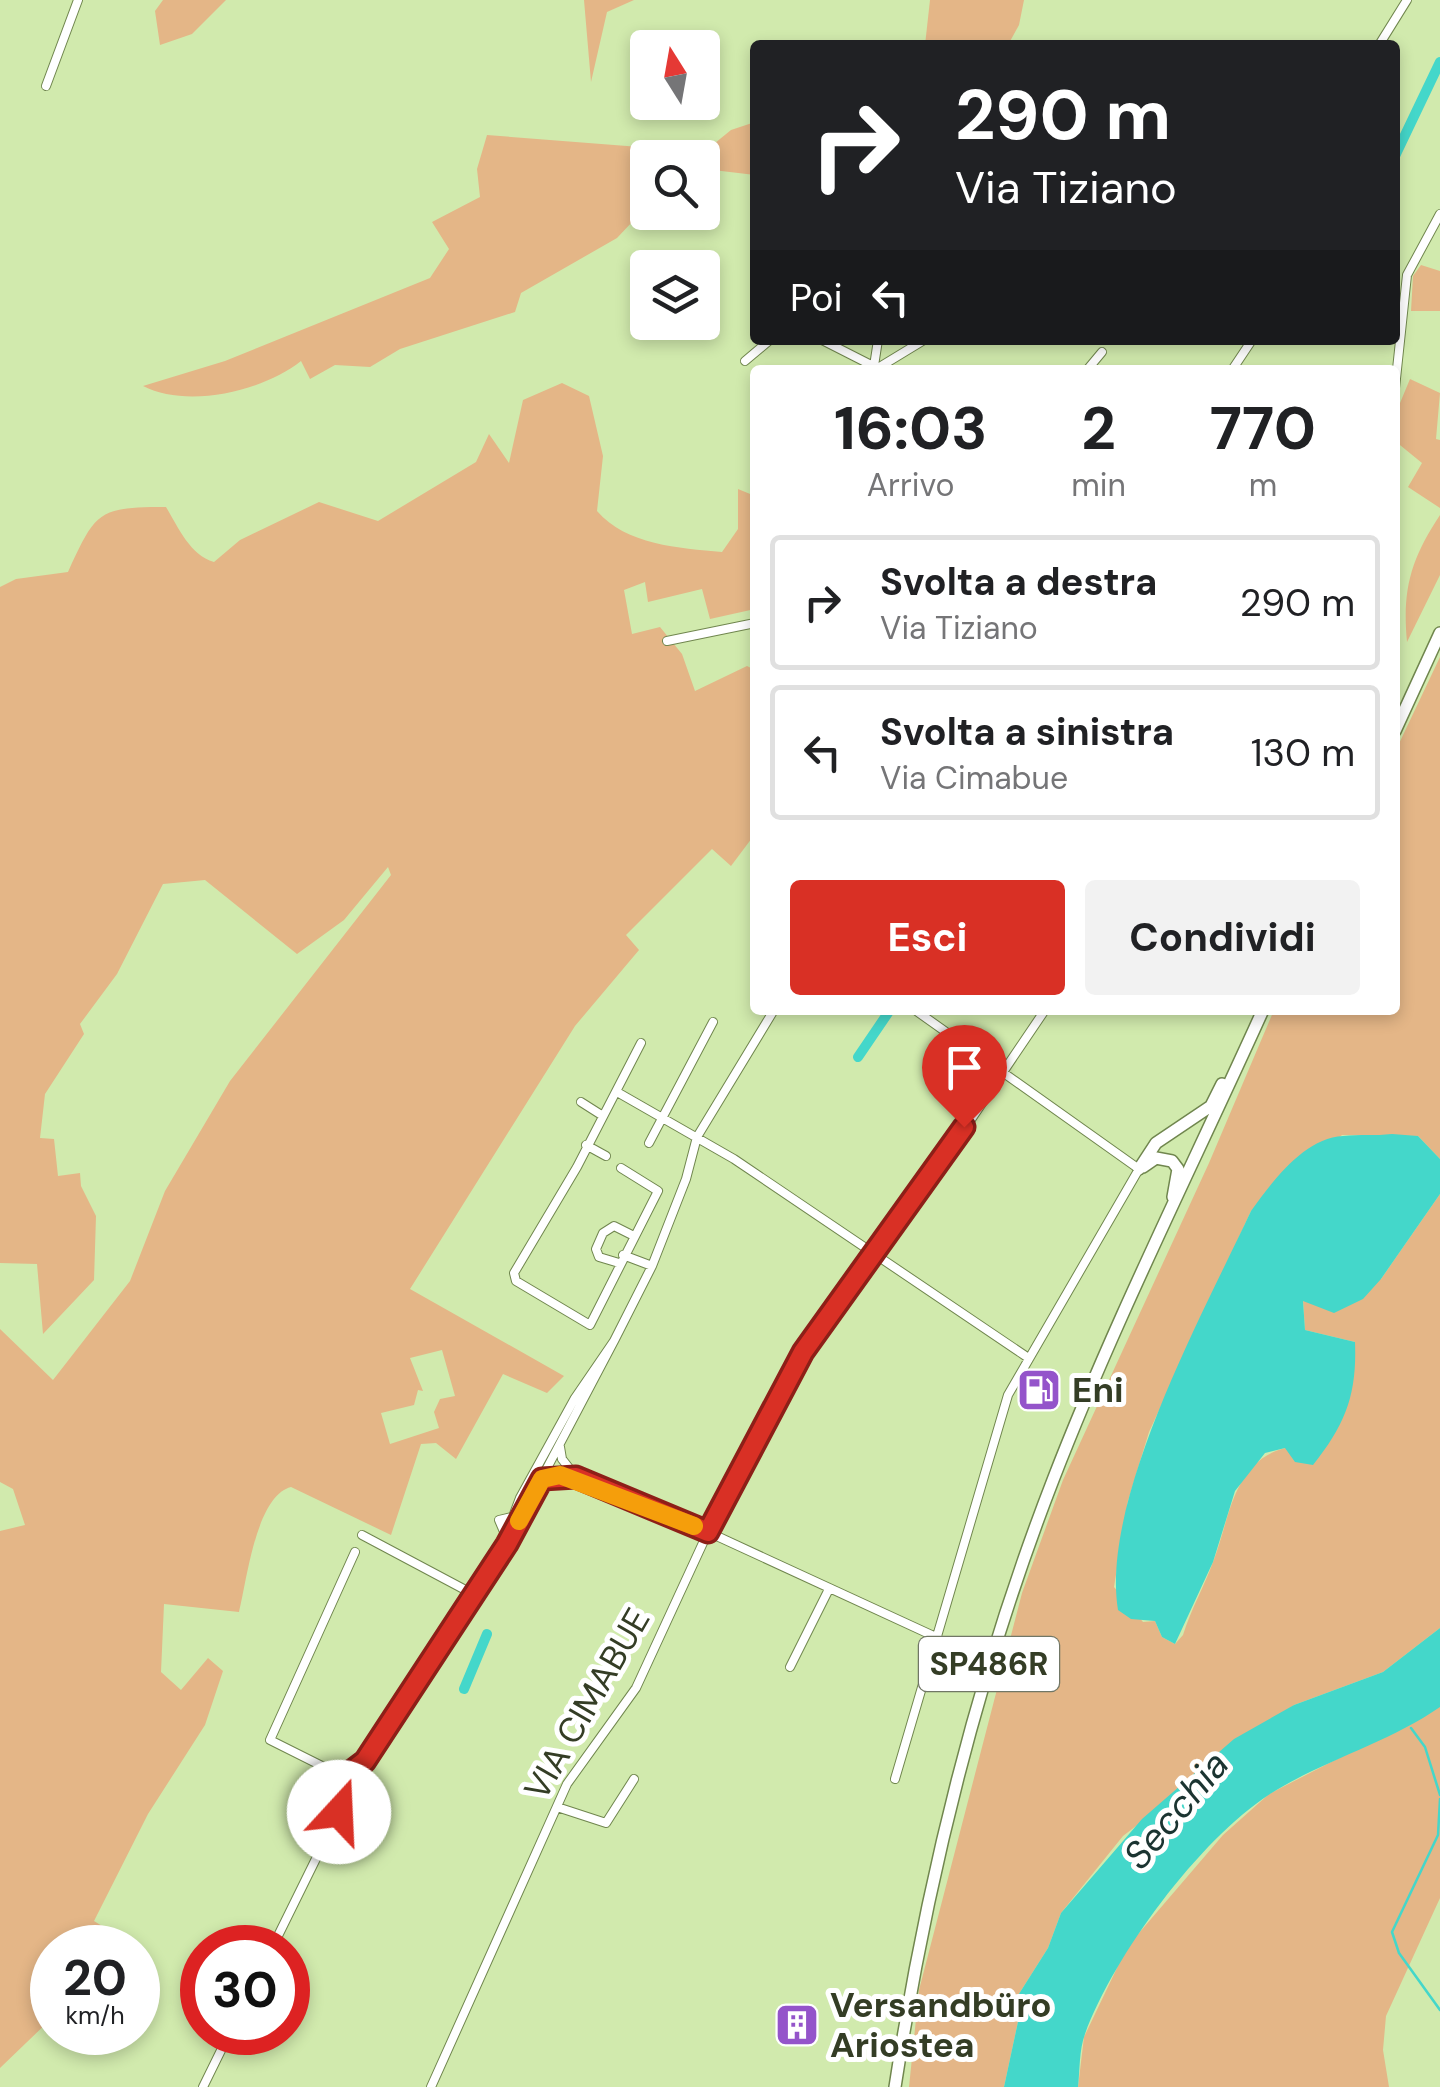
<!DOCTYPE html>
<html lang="it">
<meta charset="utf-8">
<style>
:root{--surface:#fff;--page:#f2f2f2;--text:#202124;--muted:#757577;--line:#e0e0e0;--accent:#d93025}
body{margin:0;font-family:"DM Sans",sans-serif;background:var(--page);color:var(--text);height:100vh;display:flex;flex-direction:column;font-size:38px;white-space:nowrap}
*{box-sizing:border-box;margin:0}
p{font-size:32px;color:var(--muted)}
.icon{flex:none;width:55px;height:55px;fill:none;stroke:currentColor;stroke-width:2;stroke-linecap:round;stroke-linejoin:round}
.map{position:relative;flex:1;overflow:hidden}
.side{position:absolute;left:750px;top:365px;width:650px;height:650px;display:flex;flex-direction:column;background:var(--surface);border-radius:10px;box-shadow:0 5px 15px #0003}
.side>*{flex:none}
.top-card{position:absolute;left:750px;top:40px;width:650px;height:305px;border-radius:10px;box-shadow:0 5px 15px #0003;background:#202124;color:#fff;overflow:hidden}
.needle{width:65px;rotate:349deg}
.controls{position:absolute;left:630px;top:30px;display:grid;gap:20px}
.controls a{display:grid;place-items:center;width:90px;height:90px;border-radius:10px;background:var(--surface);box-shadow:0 5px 15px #0003;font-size:50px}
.speed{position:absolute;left:30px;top:1925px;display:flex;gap:20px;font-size:50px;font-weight:700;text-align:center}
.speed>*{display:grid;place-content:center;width:130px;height:130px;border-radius:50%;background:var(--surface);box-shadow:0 5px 15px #0003;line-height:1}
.speed small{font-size:25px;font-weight:400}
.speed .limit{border:15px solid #d22;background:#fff;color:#111}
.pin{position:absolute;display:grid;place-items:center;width:85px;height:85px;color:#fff;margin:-102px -42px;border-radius:50% 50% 50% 0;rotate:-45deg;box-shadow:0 0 10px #0007}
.pin .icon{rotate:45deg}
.me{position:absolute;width:110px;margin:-55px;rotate:20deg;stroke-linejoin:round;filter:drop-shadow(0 0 8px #0008)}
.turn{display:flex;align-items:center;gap:35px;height:210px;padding:0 40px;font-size:45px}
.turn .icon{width:130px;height:130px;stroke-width:2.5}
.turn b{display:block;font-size:70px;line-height:85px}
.then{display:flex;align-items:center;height:95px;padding:0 40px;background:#0003;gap:20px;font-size:38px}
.eta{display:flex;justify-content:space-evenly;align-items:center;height:170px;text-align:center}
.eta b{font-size:60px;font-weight:700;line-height:70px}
.button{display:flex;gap:20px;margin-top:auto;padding:20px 40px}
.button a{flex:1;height:115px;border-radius:10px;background:var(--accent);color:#fff;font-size:40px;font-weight:700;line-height:115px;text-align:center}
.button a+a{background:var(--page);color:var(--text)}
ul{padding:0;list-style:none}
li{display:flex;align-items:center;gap:30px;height:135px;margin:0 20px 15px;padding:0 20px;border:5px solid var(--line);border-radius:10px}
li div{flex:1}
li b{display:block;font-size:38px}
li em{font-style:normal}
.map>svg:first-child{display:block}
</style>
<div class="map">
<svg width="1440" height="2087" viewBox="0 0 1440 2087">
<rect width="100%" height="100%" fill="#d1eaad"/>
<!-- green -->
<path fill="#e4b687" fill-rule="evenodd" d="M163 0H226L192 34 160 45 155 11Z
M584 0H634L607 12 591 82Z
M930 0H1024L1019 25 1008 45H925Z
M755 122V175L713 170 703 180 702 158H648V213L635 219 617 238 521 293 515 312 400 349 370 367 335 365 310 379 301 361C263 391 188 409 143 386L225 361 430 278 449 249 432 222 480 197 477 169 487 135 704 152 731 130Z
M1421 265 1440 271V311H1411L1413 276Z
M1410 379 1440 393 1436 439 1440 440V508L1408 487 1422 463 1395 441V415Z
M562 383 589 396 603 456 597 511C626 545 679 548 722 552L738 529V489L755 496V609L710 619 702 589 648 602 645 582 624 590 632 634 660 627 682 654 695 691 747 666 755 670V834L731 866 712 849 626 935 639 950 575 1026 410 1289 564 1376 547 1393 503 1374 456 1459 436 1443 421 1444 391 1535 291 1487C256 1496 247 1580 239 1612L164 1604 161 1672 181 1690 208 1658 223 1671 205 1725 148 1814 94 1921 125 1940 122 1947 52 1948V2018L0 2068V1531L25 1525 13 1489 0 1482V1329L53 1380 130 1281 165 1191 230 1081 391 875 388 867 344 920 297 954 205 880 163 884 117 974 80 1024 84 1034 45 1094 40 1138 54 1139 58 1176 80 1173 81 1186 96 1216 94 1280 43 1334 37 1264 0 1263V587L16 579 68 572C96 511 98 507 166 507 178 527 190 555 214 562L240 540 319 502 378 521 476 462 489 434 509 463 523 400ZM442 1350 455 1396 440 1399 434 1412 439 1428 390 1444 381 1413 414 1405 418 1390 423 1391 410 1358Z
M1440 515V575L1407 642C1402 589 1411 559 1440 515Z
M1440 657V1159L1418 1136 1342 1135 1251 1211 1149 1432 1128 1501 1114 1587 1143 1622 1155 1621 1162 1637 1175 1644 1183 1635C1191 1609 1204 1587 1213 1562 1230 1519 1232 1462 1285 1448L1355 1342 1305 1330 1303 1300 1381 1279 1440 1194V1628L1383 1672 1294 1705 1123 1836 1061 1913 1048 1948 1017 1997 1019 2017 1004 2087H909L919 1990 1022 1593 1063 1480 1209 1163 1274 1010H1395V752Z
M1440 1706V1898L1386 2016 1383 2050 1389 2087H1078L1084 2037 1127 1947 1223 1835 1269 1794Z"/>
<!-- water -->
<path fill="#44d7ca" d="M1392 1134 1418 1136 1440 1159V1194L1381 1279 1363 1299 1334 1313 1303 1301 1305 1330 1355 1342C1357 1394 1346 1424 1313 1465L1295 1462 1285 1448 1265 1453 1235 1491 1213 1562 1175 1644 1162 1637 1155 1621 1131 1619 1118 1610C1100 1500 1204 1312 1251 1211 1272 1182 1304 1138 1343 1136 1360 1134 1375 1136 1392 1134Z
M1440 1628V1707C1388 1743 1324 1760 1270 1794 1199 1840 1114 1955 1085 2034 1079 2050 1080 2070 1078 2087H1004L1019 2017 1017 1997 1048 1948 1061 1913 1142 1819 1234 1739 1294 1705 1383 1672Z"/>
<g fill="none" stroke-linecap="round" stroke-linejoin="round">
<!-- stream -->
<path stroke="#44d7ca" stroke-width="2.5" d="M1411 1728 1425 1747 1440 1795
M1440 1799 1438 1835 1392 1932 1399 1953 1440 2010"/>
<!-- canal -->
<path stroke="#44d7ca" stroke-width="10" d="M1395 156 1440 62
M858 1057 890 1010
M464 1689 487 1634"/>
<defs>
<path id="street" d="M1379 45 1407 0
M46 86 78 0
M822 340 881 370
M745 361 770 340
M874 366 878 340
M878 368 924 340
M1087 370 1102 352
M1232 370 1252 340
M1395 388 1407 275 1440 214
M667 641 755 623
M617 1092 734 1159 1027 1357
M581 1102 603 1116
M649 1143 713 1022
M586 1145 606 1156
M621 1168 658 1191 590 1325 516 1281 514 1273 577 1167 641 1043
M623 1255 652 1266
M619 1263 599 1257 596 1249 603 1233 614 1226 632 1235
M560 1447 562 1459 576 1477
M543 1479 576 1477 708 1532 938 1638
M505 1534 499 1520 512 1517
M362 1535 473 1594
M502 1546 520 1498 575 1398 614 1341 652 1266 686 1179 697 1137 774 1010
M790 1667 829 1589
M344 1777 270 1740 355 1552
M895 1779 1008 1395 1139 1169 915 1010
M557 1807 606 1823 634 1779
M272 1948 339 1812 344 1777 365 1761 507 1544 614 1341
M203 2087 230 2032
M431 2087 567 1784 636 1688 708 1532 781 1390 803 1352 947 1155 1045 1010"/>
<path id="primary" d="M1395 731 1440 633
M1143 1167 1156 1158 1172 1161 1178 1169 1173 1197
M1139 1169 1156 1143 1211 1106 1222 1084
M895 2087C927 1880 977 1676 1053 1480 1114 1322 1193 1165 1263 1010"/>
</defs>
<!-- street casing -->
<use href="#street" stroke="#70864e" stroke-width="10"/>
<!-- primary casing -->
<use href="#primary" stroke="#70864e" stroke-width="14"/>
<!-- street -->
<use href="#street" stroke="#fff" stroke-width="8"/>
<!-- primary -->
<use href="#primary" stroke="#fff" stroke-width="11"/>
</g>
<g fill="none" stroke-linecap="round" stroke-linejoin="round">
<defs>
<path id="route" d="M339 1812 344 1777 365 1761 507 1544 542 1479 576 1477 708 1532 803 1352 964 1127"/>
</defs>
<!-- route casing -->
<use href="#route" stroke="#8d1f18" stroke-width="25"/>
<!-- route -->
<use href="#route" stroke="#d93025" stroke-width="18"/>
<!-- slow -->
<path stroke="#f59e0b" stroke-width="18" d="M519 1521 542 1479 560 1475 694 1526"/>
</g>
<!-- icons -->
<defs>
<symbol id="fuel-square" viewBox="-11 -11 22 22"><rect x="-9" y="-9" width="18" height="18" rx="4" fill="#9454ca" stroke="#fff"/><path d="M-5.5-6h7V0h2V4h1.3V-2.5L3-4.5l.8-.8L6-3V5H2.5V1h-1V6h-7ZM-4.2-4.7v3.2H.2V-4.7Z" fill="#fff"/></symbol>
<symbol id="building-square" viewBox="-11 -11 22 22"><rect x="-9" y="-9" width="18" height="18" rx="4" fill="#9454ca" stroke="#fff"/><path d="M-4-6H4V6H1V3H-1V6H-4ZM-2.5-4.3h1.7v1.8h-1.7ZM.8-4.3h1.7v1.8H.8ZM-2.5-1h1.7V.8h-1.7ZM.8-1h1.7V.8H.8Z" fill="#fff"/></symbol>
</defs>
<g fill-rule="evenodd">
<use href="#fuel-square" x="1014" y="1365" width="50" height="50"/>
<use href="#building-square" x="772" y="2000" width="50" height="50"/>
</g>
<g text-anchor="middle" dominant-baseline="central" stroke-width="10" stroke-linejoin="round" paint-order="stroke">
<!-- shield labels -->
<rect fill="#fff" stroke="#717766" stroke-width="2.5" x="919" y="1637" width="140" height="54" rx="8"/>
<g font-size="32" font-weight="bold" fill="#343d25">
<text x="989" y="1664">SP486R</text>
</g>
<!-- poi labels -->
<g font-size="35" font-weight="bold" fill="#343d25" stroke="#fff" text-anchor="start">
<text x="1072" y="1390">Eni</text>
<text x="830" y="2005">Versandbüro<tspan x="830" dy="40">Ariostea</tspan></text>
</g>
<!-- street labels -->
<g font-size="35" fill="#343d25" stroke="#fff">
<text transform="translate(587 1704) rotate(-60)">VIA CIMABUE</text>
</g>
<!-- water labels -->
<g font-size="38" font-style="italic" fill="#1b3431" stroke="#fff">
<text transform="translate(1176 1810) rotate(-50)">Secchia</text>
</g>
</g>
</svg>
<div class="controls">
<a><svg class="needle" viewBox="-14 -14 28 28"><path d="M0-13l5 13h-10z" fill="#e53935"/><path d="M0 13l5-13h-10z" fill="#757577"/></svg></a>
<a><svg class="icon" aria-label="search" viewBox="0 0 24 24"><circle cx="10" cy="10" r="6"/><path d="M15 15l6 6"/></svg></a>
<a><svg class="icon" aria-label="layers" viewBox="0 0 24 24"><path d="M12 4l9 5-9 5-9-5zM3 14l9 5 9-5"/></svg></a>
</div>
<div class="speed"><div>20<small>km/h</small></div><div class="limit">30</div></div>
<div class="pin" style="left:964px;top:1127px;background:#d93025"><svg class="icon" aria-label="arrive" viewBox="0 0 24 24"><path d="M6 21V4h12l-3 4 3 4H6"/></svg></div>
<svg class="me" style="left:339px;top:1812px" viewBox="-20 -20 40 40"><circle r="19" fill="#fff"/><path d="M0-13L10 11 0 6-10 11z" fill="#d93025"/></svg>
<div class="top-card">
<div class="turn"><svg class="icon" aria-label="right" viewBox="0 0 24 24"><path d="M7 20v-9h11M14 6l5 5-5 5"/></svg><div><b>290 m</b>Via Tiziano</div></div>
<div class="then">Poi<svg class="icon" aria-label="left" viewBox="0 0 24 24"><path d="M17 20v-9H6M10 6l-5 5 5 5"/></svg></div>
</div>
<section class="side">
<div class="eta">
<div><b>16:03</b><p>Arrivo</p></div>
<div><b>2</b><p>min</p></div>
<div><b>770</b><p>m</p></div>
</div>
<ul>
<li><svg class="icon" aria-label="right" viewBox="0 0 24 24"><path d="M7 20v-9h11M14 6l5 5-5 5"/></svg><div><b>Svolta a destra</b><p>Via Tiziano</p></div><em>290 m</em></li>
<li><svg class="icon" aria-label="left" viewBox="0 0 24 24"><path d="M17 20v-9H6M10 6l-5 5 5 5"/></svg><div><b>Svolta a sinistra</b><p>Via Cimabue</p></div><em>130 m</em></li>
</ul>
<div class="button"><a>Esci</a><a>Condividi</a></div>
</section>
</div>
